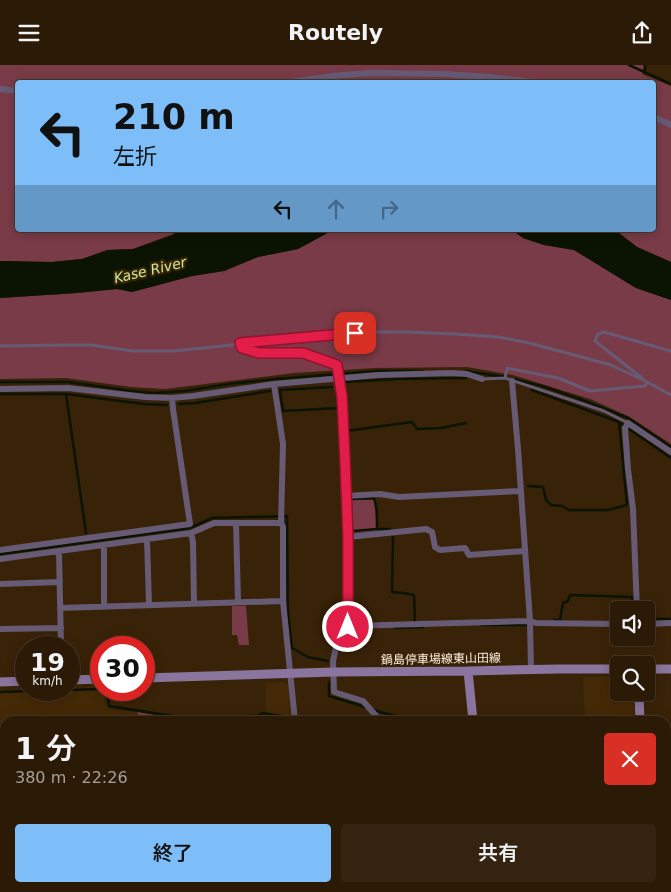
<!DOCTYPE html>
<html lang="ja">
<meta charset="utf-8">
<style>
:root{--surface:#2b1a06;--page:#332310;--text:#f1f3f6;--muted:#a6a19b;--line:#473828;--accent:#7dbef9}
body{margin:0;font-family:"DejaVu Sans","Noto Sans JP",sans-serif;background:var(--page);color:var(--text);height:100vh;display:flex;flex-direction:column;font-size:19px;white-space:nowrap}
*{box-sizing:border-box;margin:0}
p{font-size:16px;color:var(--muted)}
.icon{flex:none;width:28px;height:28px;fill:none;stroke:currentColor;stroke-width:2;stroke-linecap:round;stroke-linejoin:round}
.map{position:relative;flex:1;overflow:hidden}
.details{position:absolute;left:0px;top:651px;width:671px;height:176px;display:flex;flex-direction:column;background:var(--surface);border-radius:15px 15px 0 0;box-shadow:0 2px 12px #0003,0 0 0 1px var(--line)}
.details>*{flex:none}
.top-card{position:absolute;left:15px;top:15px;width:641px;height:152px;border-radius:5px;box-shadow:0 2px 12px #0003,0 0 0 1px var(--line);background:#7dbef9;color:#111;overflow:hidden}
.controls{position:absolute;left:610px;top:536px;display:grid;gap:10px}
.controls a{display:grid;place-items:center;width:45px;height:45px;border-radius:5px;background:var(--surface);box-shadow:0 2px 12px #0003,0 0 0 1px var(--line);font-size:25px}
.speed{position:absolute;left:15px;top:571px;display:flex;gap:10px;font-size:25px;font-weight:700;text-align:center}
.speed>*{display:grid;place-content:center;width:65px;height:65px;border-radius:50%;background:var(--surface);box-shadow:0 2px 12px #0003,0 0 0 1px var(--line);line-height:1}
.speed small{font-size:12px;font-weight:400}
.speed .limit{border:8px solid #d22;background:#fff;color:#111}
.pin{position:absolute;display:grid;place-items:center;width:42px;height:42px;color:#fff;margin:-21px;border-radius:10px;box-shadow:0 2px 8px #0006}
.me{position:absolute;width:55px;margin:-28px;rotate:0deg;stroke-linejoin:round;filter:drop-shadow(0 0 4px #0008)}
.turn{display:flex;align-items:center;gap:18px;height:105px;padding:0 15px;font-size:22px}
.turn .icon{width:65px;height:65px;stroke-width:2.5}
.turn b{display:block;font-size:35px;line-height:42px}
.lanes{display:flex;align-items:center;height:48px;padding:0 15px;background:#0003;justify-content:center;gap:25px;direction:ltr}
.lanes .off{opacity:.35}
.round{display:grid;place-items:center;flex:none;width:52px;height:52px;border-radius:5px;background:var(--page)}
.headline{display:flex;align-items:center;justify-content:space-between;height:85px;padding:0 15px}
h1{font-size:30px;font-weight:600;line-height:38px}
.action{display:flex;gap:10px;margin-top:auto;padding:10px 15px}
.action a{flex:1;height:58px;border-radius:5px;background:var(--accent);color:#111;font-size:20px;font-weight:600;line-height:58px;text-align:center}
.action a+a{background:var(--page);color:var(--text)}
header{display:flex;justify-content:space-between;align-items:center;height:65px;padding:0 15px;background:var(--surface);font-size:22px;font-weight:600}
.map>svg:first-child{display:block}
</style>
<header><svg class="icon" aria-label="menu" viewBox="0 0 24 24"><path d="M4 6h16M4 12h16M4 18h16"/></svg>Routely<svg class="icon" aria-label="share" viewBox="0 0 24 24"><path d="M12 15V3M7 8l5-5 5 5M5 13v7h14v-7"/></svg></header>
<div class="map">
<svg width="671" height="827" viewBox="0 0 671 827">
<rect width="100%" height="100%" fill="#392308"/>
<!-- built -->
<path fill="#442906" d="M583 612H619V628H634L635 656H585Z
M285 617 289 622 290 650 287 656H5V822L288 823 287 827H0V625L26 624 69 625V623L101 621V625H104L105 640 113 645 137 647 185 655H211L258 652 266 649 265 618Z"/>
<!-- green -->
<path fill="#793b48" d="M0 0H644L642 9 671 21V197L637 182 615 165H654V18H18V165H179L173 169 133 184 107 185 82 194 52 197 0 196Z
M333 165H512L523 173 544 180 574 185 636 223 671 235V379L630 352 590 334 513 310 467 302 375 303 294 308 165 324 131 322 66 313 0 314V233L77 228 117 224 132 227 192 211 224 206 258 192 298 184Z
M349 434 374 435 377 466 350 468Z
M232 541H246L249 580H239L237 570H232Z
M137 647 185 655 258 652 267 649 287 656H142Z
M160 823V822L288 823 287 827H160Z
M498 823H559V827H498Z"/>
<!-- water -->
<path fill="#0b1302" d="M179 165H333L298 184 258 192 224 206 192 211 132 227 117 224 77 228 0 233V196L52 197 82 194 108 185 133 184 173 170Z
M512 165H615L637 182 671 197V235L636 223 574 185 544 180 523 173Z"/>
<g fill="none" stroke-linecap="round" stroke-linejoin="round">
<!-- stream -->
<path stroke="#0b1302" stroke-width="2.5" d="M629 0 671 19
M645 7V0
M466 306 505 312
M513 314 542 321 580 334 628 353 671 382
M0 317H68L132 326 155 328 185 326 229 319 276 314 377 306H423
M345 317 398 314 466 313
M332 322 280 325 283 346 339 343V344
M532 325 619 357 671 393
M0 329H66L144 339 167 340
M66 329 86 468
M179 339 195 338 270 326
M348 388 346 366 412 357 417 364 441 363 466 358
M348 401 350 425
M528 421 543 422 546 435 551 440 562 441 569 445H608L627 440 619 357
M352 434 374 433 377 445V464H390
M353 466 377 464
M393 472 392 527 404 528 414 530 415 556
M0 489 190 463 212 453 287 451 288 547 292 583 308 592 328 596
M646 554H671
M555 555H560L563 538 568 536 570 530 602 531 632 532V545
M481 560H526L530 559
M395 563 423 562
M329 617V631L368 643
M69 625 101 624
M107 625 109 641 185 653 258 651 262 648 287 652 288 656
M0 627 62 625
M373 645 415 656
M666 676 671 677
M451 822 452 827"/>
<!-- lane -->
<path stroke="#675a74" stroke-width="3" d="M240 279 242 283 259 288H303L337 300 339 313
M0 281 67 280H91L133 286H174L338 269 371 267H406L454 269 499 272 529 278 563 287 611 300 647 317 671 330
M505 313 507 303 558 313 590 326 645 321 647 317
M642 313 595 276 598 269 604 267 671 286
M482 314 505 313 604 346 628 358
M0 697 5 696
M0 810 5 809
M115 822V827"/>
<!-- street -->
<path stroke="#675a74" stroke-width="6" d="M281 18 342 10 373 8 445 9 489 12 545 18
M0 24 18 26
M654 52 671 60
M339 313 345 395 348 472V561L339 569 333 596 334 627 363 636 378 653 390 656
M512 316 518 384 530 556 531 605
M274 319 283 379 281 458
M0 324 68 323 145 332 172 333 193 331 274 319 378 310 451 308 467 309 482 314
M346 431 380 429 399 432 520 426
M236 458 238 537
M191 468 193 477 194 538
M348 472 426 464 432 467 435 482 440 485 465 483 469 490 525 486
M147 474 149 540
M104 480V541
M0 485 190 459 173 344 172 333
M59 486 61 582
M0 494 191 468 214 458H281L283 462V536L295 656
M0 519 60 517
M60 543 283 536
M637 545 633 444 628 404 625 363 628 358 671 387
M646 559 671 558
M348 561 530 556 536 558 619 559
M0 564 61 563
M666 673H671
M295 822 302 827
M353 822V827
M419 822V827
M563 822V827"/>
<!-- secondary -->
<path stroke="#8a759e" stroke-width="9" d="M646 604H671
M468 606 473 656
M144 613 334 607 468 606 558 604H619
M69 615 101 614
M0 617 26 616
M639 628 640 656
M490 822V827
M643 822 644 827"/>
</g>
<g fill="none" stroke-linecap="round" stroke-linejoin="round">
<defs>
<path id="route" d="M348 562V472L345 395 342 332 337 300 303 288H259L242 283 240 278 355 268"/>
</defs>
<!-- route casing -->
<use href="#route" stroke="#92132f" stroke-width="12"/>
<!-- route -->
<use href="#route" stroke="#e11d48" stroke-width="9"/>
</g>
<g text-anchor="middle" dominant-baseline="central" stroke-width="4.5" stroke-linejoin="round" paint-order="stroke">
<!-- street labels -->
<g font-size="12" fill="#fdeede" stroke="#392308">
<text transform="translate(441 594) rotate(-1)">鍋島停車場線東山田線</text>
</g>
<!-- water labels -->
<g font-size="14" font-style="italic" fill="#c6ed90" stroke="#392308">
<text transform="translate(150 205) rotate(-13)">Kase River</text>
</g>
</g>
</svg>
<div class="controls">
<a><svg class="icon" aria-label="sound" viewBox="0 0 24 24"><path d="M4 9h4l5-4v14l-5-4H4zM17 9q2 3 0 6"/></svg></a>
<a><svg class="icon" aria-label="search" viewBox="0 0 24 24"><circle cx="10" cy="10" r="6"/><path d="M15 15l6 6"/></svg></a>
</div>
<div class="speed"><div>19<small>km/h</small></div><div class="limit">30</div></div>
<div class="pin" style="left:355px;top:268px;background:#d93025"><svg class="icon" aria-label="arrive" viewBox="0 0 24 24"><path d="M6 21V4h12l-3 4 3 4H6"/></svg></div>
<svg class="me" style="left:348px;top:562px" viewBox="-20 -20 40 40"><circle r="17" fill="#e11d48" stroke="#fff" stroke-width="3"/><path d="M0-11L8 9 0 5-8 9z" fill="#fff"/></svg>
<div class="top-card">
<div class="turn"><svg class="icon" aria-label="left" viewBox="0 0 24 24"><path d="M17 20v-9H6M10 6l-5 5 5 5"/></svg><div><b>210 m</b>左折</div></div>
<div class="lanes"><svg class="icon" aria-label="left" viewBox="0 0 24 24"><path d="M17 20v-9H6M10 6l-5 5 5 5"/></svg><svg class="icon off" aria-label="ahead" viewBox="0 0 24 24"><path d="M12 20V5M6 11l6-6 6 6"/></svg><svg class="icon off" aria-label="right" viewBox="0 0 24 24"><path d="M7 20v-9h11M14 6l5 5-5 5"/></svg></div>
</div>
<section class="details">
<div class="headline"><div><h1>1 分</h1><p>380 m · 22:26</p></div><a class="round" style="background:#d93025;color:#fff"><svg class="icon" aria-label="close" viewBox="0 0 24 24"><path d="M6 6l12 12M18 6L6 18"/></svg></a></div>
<div class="action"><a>終了</a><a>共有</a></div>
</section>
</div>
